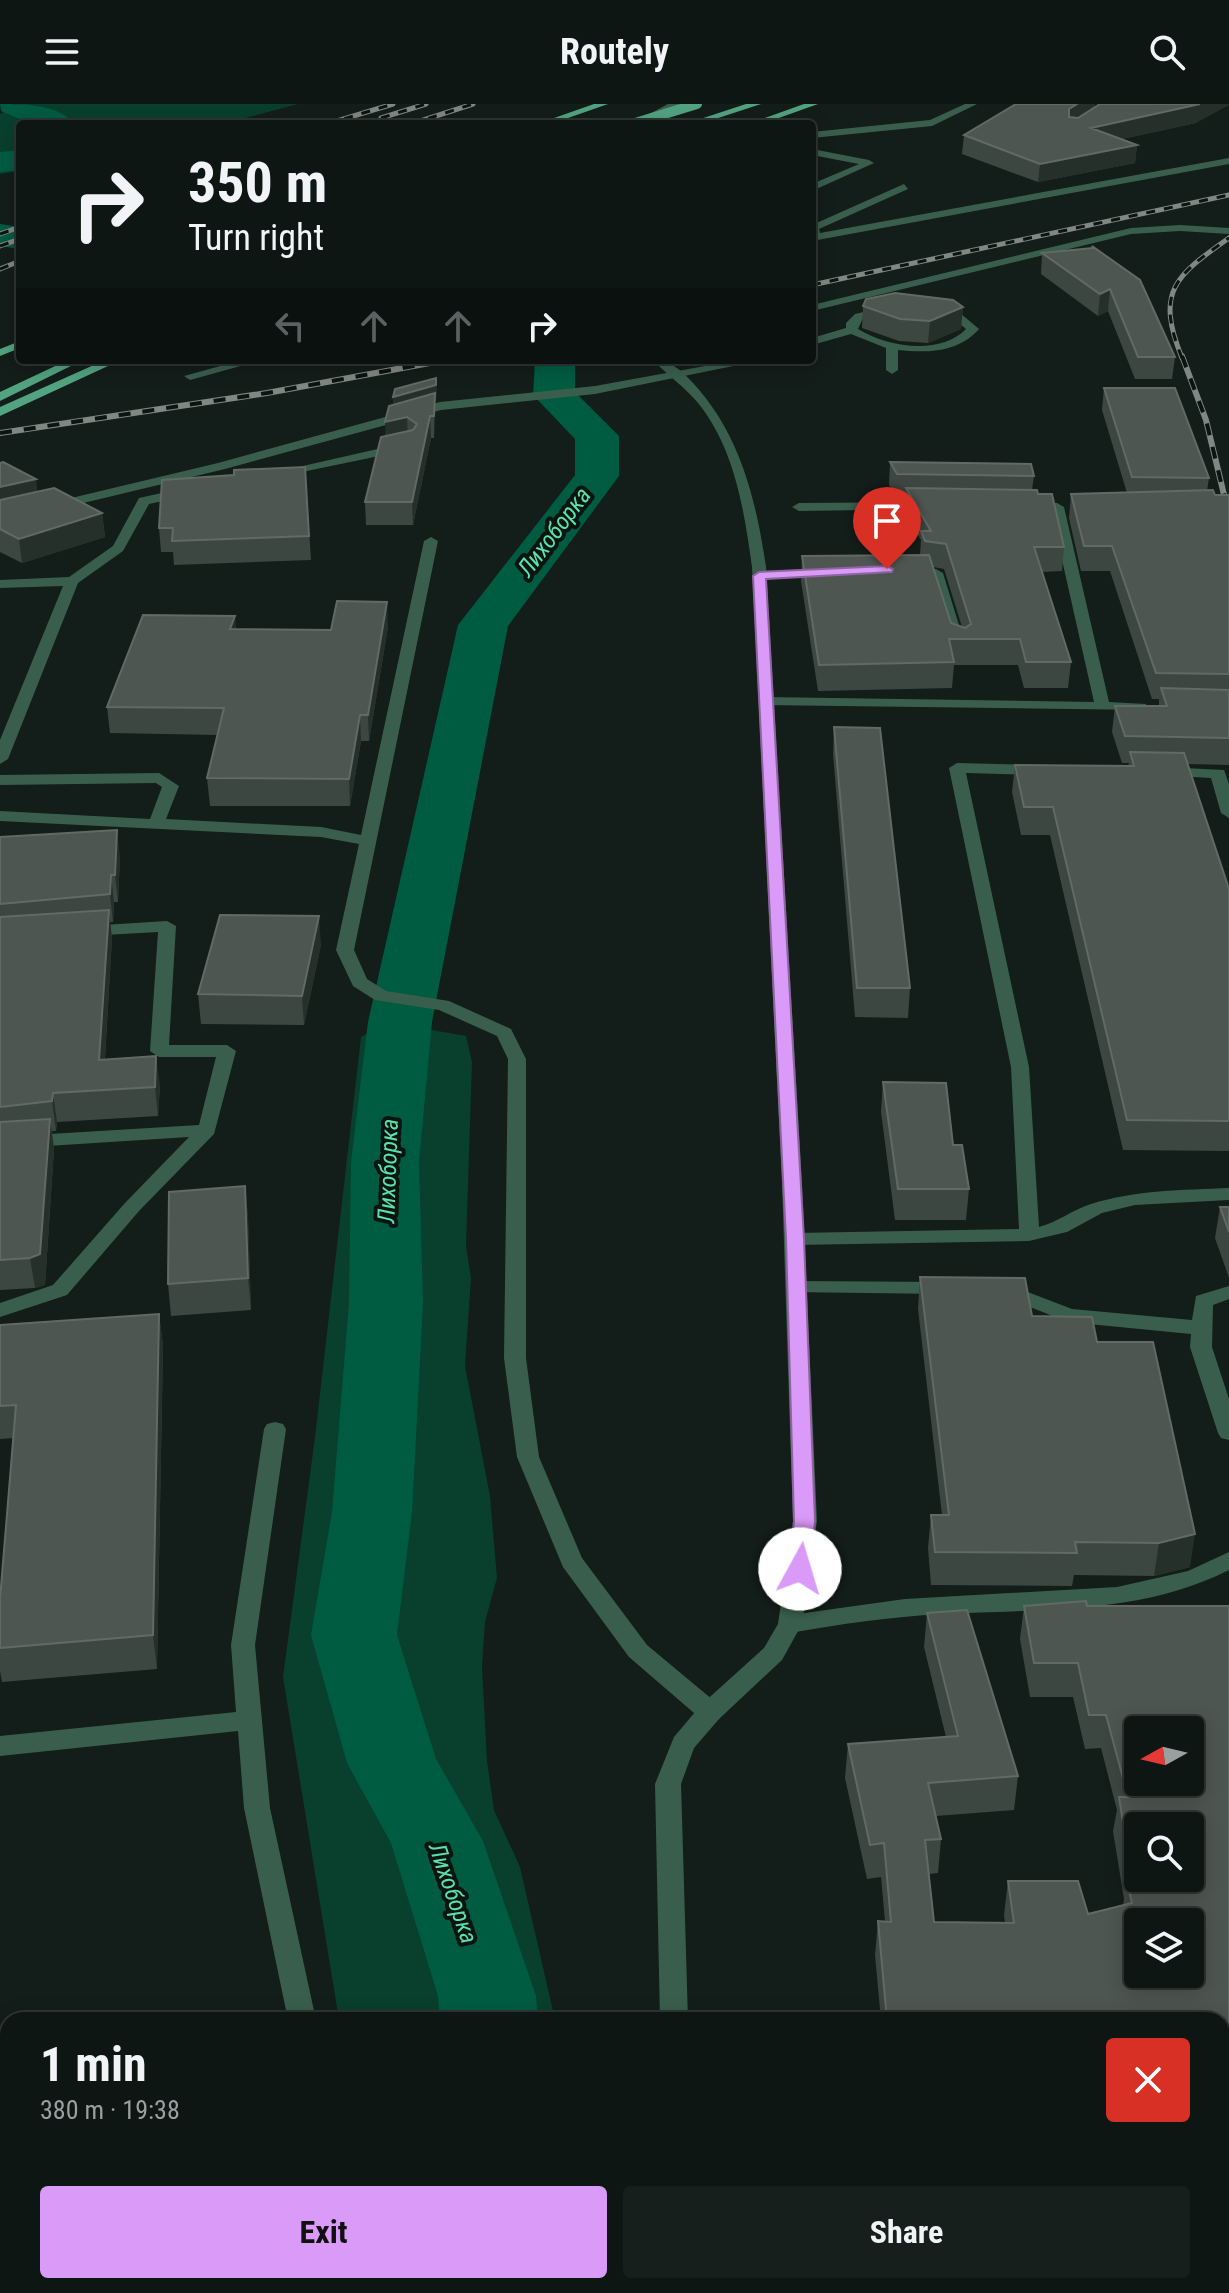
<!DOCTYPE html>
<meta charset="utf-8">
<style>
:root{--surface:#0e1613;--page:#171f1c;--text:#f1f3f6;--muted:#9b9fa0;--line:#2e3533;--accent:#da9af7}
body{margin:0;font-family:"Roboto Condensed",sans-serif;background:var(--page);color:var(--text);height:100vh;display:flex;flex-direction:column;font-size:30px;white-space:nowrap}
*{box-sizing:border-box;margin:0}
p{font-size:26px;color:var(--muted)}
.icon{flex:none;width:44px;height:44px;fill:none;stroke:currentColor;stroke-width:2;stroke-linecap:round;stroke-linejoin:round}
.map{position:relative;flex:1;overflow:hidden}
.details{position:absolute;left:0px;top:1908px;width:1230px;height:282px;display:flex;flex-direction:column;background:var(--surface);border-radius:24px 24px 0 0;box-shadow:0 4px 20px #0003,0 0 0 2px var(--line)}
.details>*{flex:none}
.banner{position:absolute;left:16px;top:16px;width:800px;height:244px;border-radius:8px;box-shadow:0 4px 20px #0003,0 0 0 2px var(--line);background:#0e1613;color:var(--text);overflow:hidden}
.needle{width:52px;rotate:262deg}
.buttons{position:absolute;left:1124px;top:1612px;display:grid;gap:16px}
.buttons a{display:grid;place-items:center;width:80px;height:80px;border-radius:8px;background:var(--surface);box-shadow:0 4px 20px #0003,0 0 0 2px var(--line);font-size:40px}
.pin{position:absolute;display:grid;place-items:center;width:68px;height:68px;color:#fff;margin:-82px -34px;border-radius:50% 50% 50% 0;rotate:-45deg;box-shadow:0 0 8px #0007}
.pin .icon{rotate:45deg}
.me{position:absolute;width:88px;margin:-44px;rotate:6deg;stroke-linejoin:round;filter:drop-shadow(0 0 6px #0008)}
.turn{display:flex;align-items:center;gap:28px;height:168px;padding:0 40px;font-size:36px}
.turn .icon{width:104px;height:104px;stroke-width:2.5}
.turn b{display:block;font-size:56px;line-height:68px}
.lanes{display:flex;align-items:center;height:76px;padding:0 40px;background:#0003;justify-content:center;gap:40px;direction:ltr}
.lanes .off{opacity:.35}
.round{display:grid;place-items:center;flex:none;width:84px;height:84px;border-radius:8px;background:var(--page)}
.headline{display:flex;align-items:center;justify-content:space-between;height:136px;padding:0 40px}
h1{font-size:48px;font-weight:700;line-height:60px}
.button{display:flex;gap:16px;margin-top:auto;padding:16px 40px}
.button a{flex:1;height:92px;border-radius:8px;background:var(--accent);color:#111;font-size:32px;font-weight:700;line-height:92px;text-align:center}
.button a+a{background:var(--page);color:var(--text)}
header{display:flex;justify-content:space-between;align-items:center;height:104px;padding:0 40px;background:var(--surface);font-size:36px;font-weight:700}
.map>svg:first-child{display:block}
</style>
<header><svg class="icon" aria-label="menu" viewBox="0 0 24 24"><path d="M4 6h16M4 12h16M4 18h16"/></svg>Routely<svg class="icon" aria-label="search" viewBox="0 0 24 24"><circle cx="10" cy="10" r="6"/><path d="M15 15l6 6"/></svg></header>
<div class="map">
<svg width="1229" height="2189" viewBox="0 0 1229 2189">
<rect width="100%" height="100%" fill="#131d19"/>
<!-- green -->
<path fill="#093f2d" d="M20 0H298L223 20H20V67L0 70V10Z
M404 921 466 932 472 958 466 1142 471 1174 465 1262 490 1392 497 1474 485 1518 482 1562 487 1657 494 1706 520 1763 553 1907 550 1916H507L473 1786 432 1798 452 1916H339L283 1573 315 1333 361 933 377 924Z"/>
<!-- water -->
<path fill="#005c41" d="M473 1786 507 1916H452L432 1798Z"/>
<g fill="none" stroke-linecap="round" stroke-linejoin="round">
<!-- river -->
<path fill="#005c41" fill-rule="evenodd" d="M0 0C24 0 59 0 74 20H31L1 7Z
M20 46V66L0 68V48Z
M0 120 20 123V145L0 142Z
M535 256H575V288L619 332V372L508 522 432 918 419 1058 423 1199 412 1408 397 1531 436 1655 483 1737 536 1892 538 1916H440L438 1892 391 1739 347 1659 311 1531 332 1408 349 1199 351 1058 368 918 458 521 575 371V335L533 291Z"/>
<!-- service -->
<path fill="#3a5e4e" fill-rule="evenodd" d="M965 0H977L932 22 812 34V28L930 16Z
M812 45 869 56 874 59 812 87V80L859 60 812 51Z
M1229 54V60L812 137V121L904 80 908 85 819 125 820 129Z
M1180 121 1229 124V130L1180 127 1131 130 812 207V201L1131 124Z
M894 201 960 209 979 225C958 249 927 249 898 246V266L892 270 886 266V244L851 230 812 241V234L846 224V219L855 210ZM894 207 953 214 966 225C940 252 887 243 858 225L863 214Z
M242 256H262L190 276 184 272Z
M738 256H763L595 290 441 306 225 365 0 419V411L218 359 440 298 595 282Z
M404 339 408 340V346L278 373 272 369Z
M184 384 189 385V391L149 400 123 447 78 479 8 655 0 660V636L63 482 0 484V476L69 473 113 442 139 394Z
M935 398V404L930 405 799 407 792 403 799 399Z
M1030 399H1057L1064 403 1109 598 1146 600V606L760 601V595L765 593 1094 598 1051 407 1025 406V400Z
M431 433 438 437 354 846 367 875 386 887 449 897 511 925 526 955V1254L539 1353 582 1454 647 1541 719 1601 723 1608 719 1615 710 1617 701 1615 629 1553 563 1463 517 1353 504 1254 508 955 497 932 439 906 375 896 353 882 336 846 359 740 321 733 0 717V707L150 715 162 683 156 679 0 681V671L159 669 179 682 166 715 321 723 361 731 424 437Z
M911 462 936 465 943 469 966 544 964 547 952 544 930 472 906 469 904 466Z
M827 465 832 466V472L759 476 752 472 759 468Z
M957 659 1039 661 1047 666 1039 671 966 669 1029 963 1039 1123C1058 1118 1072 1106 1091 1100 1135 1086 1183 1086 1229 1084V1096L1135 1101 1102 1109 1067 1128 1029 1137 795 1141 785 1135 795 1129 1019 1125 1011 963 949 664Z
M1163 663 1224 666 1229 680V714L1221 709 1211 674 1157 671V665Z
M167 817 176 822 169 941H227L236 947 214 1030 139 1107 67 1191 0 1213V1199L53 1181 125 1099 189 1033 0 1045V1033L199 1021 216 953H159L150 947 158 828 87 832 78 827 87 822Z
M796 1177 944 1178 954 1184 944 1190 789 1188 786 1183Z
M1004 1179 1072 1205 1192 1216 1196 1192 1229 1182V1195L1213 1201 1212 1243 1229 1295V1336L1221 1334 1218 1329 1190 1243 1191 1230 1068 1218 997 1190 994 1185 997 1180Z
M275 1318 283 1320 286 1325 255 1541 270 1704 316 1916H288L244 1704 238 1627 0 1652V1632L236 1608 231 1541 264 1325 267 1320Z
M1229 1448V1466C1140 1511 1038 1505 942 1510 890 1513 840 1520 790 1529L781 1526 778 1520 781 1514 790 1511 905 1495 1117 1483 1188 1467Z
M345 2182H375L377 2189H347Z"/>
<!-- tertiary -->
<path fill="#3a5e4e" fill-rule="evenodd" d="M668 0H680L646 18 638 16Z
M653 256C671 256 682 267 694 280 741 332 756 396 766 463L802 1079 817 1417 802 1520 782 1556 719 1615 694 1644 681 1680 688 1916H660L655 1680 674 1633 701 1601 764 1544 778 1520 793 1417 782 1079 752 463C744 406 735 345 698 299 685 283 667 271 653 256Z
M686 2182H716V2189H686Z"/>
<!-- primary -->
<path fill="#52a381" fill-rule="evenodd" d="M594 0H608L551 20H537Z
M746 0H761L700 20H685Z
M804 0H818L762 20H748Z
M20 237V244L0 252V245Z
M68 256H83L0 297V288Z
M105 256H121L0 312V303Z"/>
<defs>
<path id="rail-far1" d="M381 14 426 0
M327 20 393 0
M411 20 473 0
M0 130 20 123
M0 142 20 135
M0 165 20 157
M812 181 1229 91
M1182 254C1155 187 1175 172 1229 134"/>
<path id="rail" d="M1182 252 1206 316 1226 399
M0 329 267 289 446 256"/>
</defs>
<!-- rail-far1 casing -->
<use href="#rail-far1" stroke="#808884" stroke-width="5"/>
<!-- rail casing -->
<use href="#rail" stroke="#808884" stroke-width="6"/>
<!-- rail-far1 -->
<use href="#rail-far1" stroke="#0b1410" stroke-width="3" stroke-dasharray="9" stroke-linecap="butt"/>
<!-- rail -->
<use href="#rail" stroke="#0b1410" stroke-width="4" stroke-dasharray="12" stroke-linecap="butt"/>
<!-- primary-bridge -->
<path stroke="#52a381" stroke-width="10" d="M632 20 697 0"/>
</g>
<!-- wall -->
<path fill="#3d4742" fill-rule="evenodd" d="M1095 3 1196 19 1122 35 1137 41 1135 59 1038 78 962 50 964 31Z
M1092 142 1175 253 1172 275H1135L1108 207 1098 212 1041 170 1042 149 1092 144Z
M863 202 963 203 961 225 928 239 899 237 862 224Z
M436 274 434 334H431L413 421H366L365 398 385 332 393 300Z
M1104 284 1209 374 1207 387 1215 391H1229V661L1188 660 1229 785V1047L1123 1046 1050 731H1021L1012 688 1015 661 1128 662 1129 659H1122L1112 628 1115 602H1159V595H1152L1110 467H1081L1069 414 1071 390 1127 389 1102 306Z
M890 358 1034 372 1032 386 1038 390 1064 443 1062 467 1042 468 1071 558 1068 584H1024L1018 561H954L952 584 818 587 801 477 802 452 920 451 921 436 904 408 905 393H896L889 381ZM933 463 944 465 962 523 951 519Z
M0 359 37 388 102 409 105 433 22 459 0 448Z
M305 363 311 456 174 461 173 448H161L159 424 234 371Z
M388 523 369 637H361L350 702H210L207 674 218 631 110 629 107 603 236 525 331 526Z
M834 623 910 884 908 914 855 913 833 650Z
M0 733 120 753 118 798H114L113 818H110L112 834 105 955 160 981 158 1012 57 1018 56 1027H52L54 1045 45 1181 35 1184 0 1186Z
M321 841 304 921 201 920 198 890Z
M883 978 953 1041 969 1085 966 1116H895L881 1008Z
M245 1082 248 1113 251 1206 171 1212 168 1180Z
M1220 1103H1229V1174L1215 1134Z
M920 1173 1032 1212 1097 1238 1190 1463 1154 1472 1074 1471 1072 1482 931 1481 928 1444 931 1411H942L918 1205Z
M159 1210 163 1242 157 1565 2 1578 0 1567V1495L14 1334 0 1335V1221Z
M1024 1502H1229V2135L1222 2098V1916H881L875 1851 878 1817H885L881 1773 867 1775 845 1674 848 1640 946 1633 924 1543 927 1509 1018 1672 1014 1706 936 1712 941 1735 938 1769 929 1770 934 1818 1005 1819 1004 1811 1008 1777 1088 1810 1123 1801 1124 1795 1113 1727 1117 1706 1101 1644 1085 1645 1073 1593H1030L1020 1535Z
M903 2182H997L998 2189H903Z"/>
<!-- shaded-wall -->
<path fill="#26302b" d="M1077 0H1095V6L1067 22 1069 5Z
M1200 0H1229V1L1196 19 1089 42 1091 24Z
M1137 41 1135 59 1038 78 1040 60Z
M1110 185 1108 207 1098 212 1100 190Z
M963 203 961 225 928 239 930 217Z
M436 274 437 289 436 296H435L434 334V312L393 308V293Z
M430 312 431 334 413 421 412 398Z
M407 313 408 335 386 340 385 318Z
M36 375 39 399 0 408V383Z
M102 409 105 433 22 459 19 435Z
M387 498 388 523 369 637 368 611Z
M235 512 237 537 230 525Z
M360 611 361 637 350 702 349 675Z
M117 726 120 753 118 798 115 771Z
M111 771 114 798 113 818 110 790Z
M109 806 112 834 103 984 99 956Z
M319 812 321 841 304 921 302 892Z
M156 952 160 981 158 1012 155 983Z
M53 989 57 1018 56 1027 52 997Z
M50 1015 54 1045 45 1181 35 1184 30 1154Z
M245 1082 248 1113 251 1206 248 1174Z
M159 1210 163 1242 157 1565 153 1531Z
M1195 1430 1190 1463 1154 1472 1159 1439Z"/>
<!-- building -->
<path fill="#4d5651" stroke="#616a65" stroke-width="2" fill-rule="evenodd" d="M1016 0H1077L1069 5V13L1078 14 1100 0H1200L1091 24 1137 41 1040 60 964 31Z
M1092 142 1140 176 1175 253H1138L1110 185 1100 190 1042 149 1093 144Z
M895 189 953 196 963 203 930 217 900 215 863 202 866 195Z
M436 274V281L393 293 395 285Z
M1104 284H1175L1209 374 1132 373Z
M435 289 434 312H430L412 398H365L381 333 413 326 417 320 407 313 385 318 389 302Z
M3 358 36 375 0 383V359Z
M890 358 1031 360 1034 372 897 370Z
M305 363 309 432 172 437 173 424H159L162 376 234 371V366Z
M54 384 102 409 19 435 0 425V396Z
M906 384 1037 386 1038 390H1052L1064 443H1034L1071 558H1026L1020 535H949L954 558 819 561 802 452 929 451 951 519 965 524 971 520 946 440 925 437 921 427H931Z
M1213 386 1215 391H1229V570L1156 569 1112 442H1084L1071 390Z
M337 497 387 498 368 611H360L349 675 207 674 224 604 107 603 143 511 235 512 230 525 331 526Z
M1161 584 1229 586V634L1125 632 1115 602H1167Z
M834 623 880 624 910 884H857Z
M1130 648 1184 649 1229 785V1017L1127 1016 1053 703H1024L1015 661 1134 662Z
M117 726 115 771H111L110 790 0 800V733Z
M109 806 99 956 156 952 155 983 53 989 52 997 0 1003V813Z
M220 811 319 812 302 892 198 890Z
M883 978 946 979 953 1041H962L969 1085H898Z
M50 1015 40 1150 30 1154 0 1156V1018Z
M245 1082 248 1174 168 1180 169 1088Z
M1220 1103H1229V1128Z
M920 1173 1025 1174 1032 1212 1092 1213 1097 1238H1153L1195 1430 1159 1439 1075 1438 1077 1449 935 1448 931 1411H949Z
M159 1210 153 1531 0 1544V1495L16 1301 0 1302V1221Z
M1086 1497 1087 1502H1229V2063H1222V1916H887L878 1817 891 1818 884 1739 870 1741 848 1640 958 1632 927 1509 967 1506 1018 1672 928 1679 941 1735 925 1736 934 1818 1014 1819 1008 1777H1078L1088 1810 1132 1799 1127 1778H1132L1119 1693H1128L1106 1611H1089L1078 1559H1034L1024 1502ZM1138 1626H1190V1678H1138ZM1138 1722H1190V1774H1138ZM1138 1818H1190V1870H1138Z
M909 2182H997L998 2189H910Z"/>
<!-- route -->
<path fill="#da9af7" stroke="#8e64a1" stroke-width="2" d="M887 462 893 465 892 468 766 475 804 1135 815 1417 810 1465 800 1472 789 1465 794 1417 786 1135 753 472 759 468Z"/>
<g text-anchor="middle" dominant-baseline="central" stroke-width="8" stroke-linejoin="round" paint-order="stroke">
<!-- water labels -->
<g font-size="24" font-style="italic" fill="#59e2ae" stroke="#0b1410">
<text transform="translate(554 428) rotate(-53)">Лихоборка</text>
<text transform="translate(388 1067) rotate(-88)">Лихоборка</text>
<text transform="translate(453 1789) rotate(71)">Лихоборка</text>
</g>
</g>
</svg>
<div class="buttons">
<a><svg class="needle" viewBox="-14 -14 28 28"><path d="M0-13l5 13h-10z" fill="#e53935"/><path d="M0 13l5-13h-10z" fill="#9b9fa0"/></svg></a>
<a><svg class="icon" aria-label="search" viewBox="0 0 24 24"><circle cx="10" cy="10" r="6"/><path d="M15 15l6 6"/></svg></a>
<a><svg class="icon" aria-label="layers" viewBox="0 0 24 24"><path d="M12 4l9 5-9 5-9-5zM3 14l9 5 9-5"/></svg></a>
</div>
<div class="pin" style="left:887px;top:465px;background:#d93025"><svg class="icon" aria-label="arrive" viewBox="0 0 24 24"><path d="M6 21V4h12l-3 4 3 4H6"/></svg></div>
<svg class="me" style="left:800px;top:1465px" viewBox="-20 -20 40 40"><circle r="19" fill="#fff"/><path d="M0-13L10 11 0 6-10 11z" fill="#da9af7"/></svg>
<div class="banner">
<div class="turn"><svg class="icon" aria-label="right" viewBox="0 0 24 24"><path d="M7 20v-9h11M14 6l5 5-5 5"/></svg><div><b>350 m</b>Turn right</div></div>
<div class="lanes"><svg class="icon off" aria-label="left" viewBox="0 0 24 24"><path d="M17 20v-9H6M10 6l-5 5 5 5"/></svg><svg class="icon off" aria-label="ahead" viewBox="0 0 24 24"><path d="M12 20V5M6 11l6-6 6 6"/></svg><svg class="icon off" aria-label="ahead" viewBox="0 0 24 24"><path d="M12 20V5M6 11l6-6 6 6"/></svg><svg class="icon" aria-label="right" viewBox="0 0 24 24"><path d="M7 20v-9h11M14 6l5 5-5 5"/></svg></div>
</div>
<section class="details">
<div class="headline"><div><h1>1 min</h1><p>380 m · 19:38</p></div><a class="round" style="background:#d93025;color:#fff"><svg class="icon" aria-label="close" viewBox="0 0 24 24"><path d="M6 6l12 12M18 6L6 18"/></svg></a></div>
<div class="button"><a>Exit</a><a>Share</a></div>
</section>
</div>
